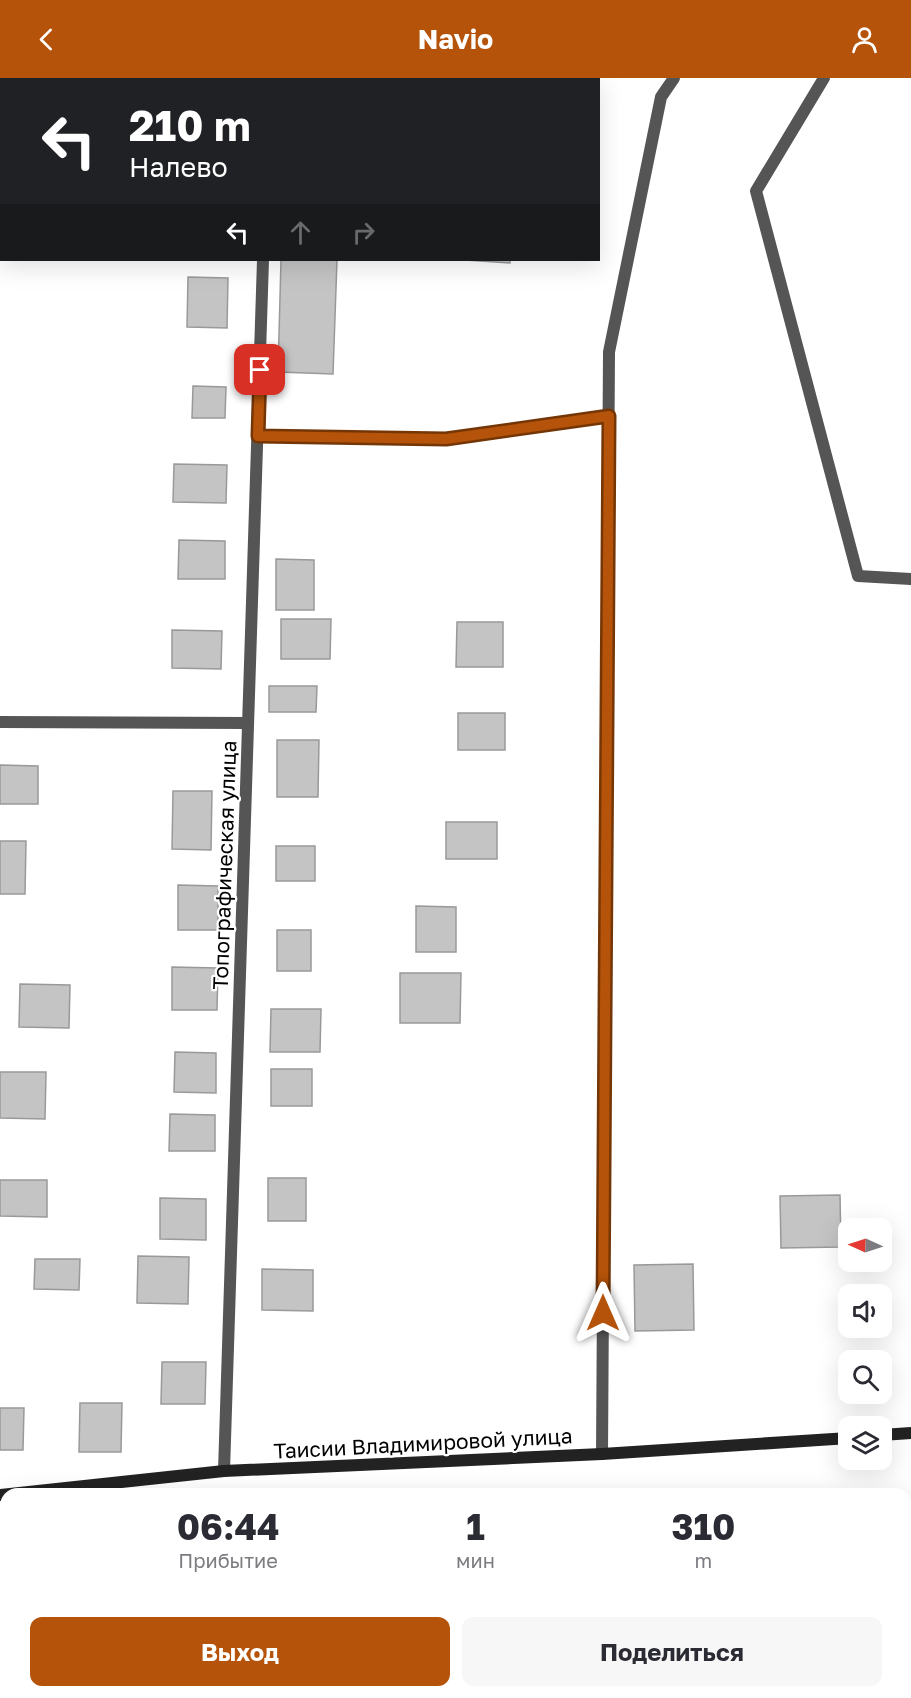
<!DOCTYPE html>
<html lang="ru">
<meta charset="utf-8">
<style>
:root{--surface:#fff;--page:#f7f7f7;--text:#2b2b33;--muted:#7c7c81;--accent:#b45309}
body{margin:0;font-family:"Golos Text",sans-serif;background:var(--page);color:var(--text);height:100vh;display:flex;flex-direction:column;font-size:22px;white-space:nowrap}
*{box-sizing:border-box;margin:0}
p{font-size:20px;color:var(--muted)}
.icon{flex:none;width:33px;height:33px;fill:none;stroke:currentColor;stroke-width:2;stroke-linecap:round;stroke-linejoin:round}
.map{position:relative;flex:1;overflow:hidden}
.panel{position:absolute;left:0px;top:1410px;width:912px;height:210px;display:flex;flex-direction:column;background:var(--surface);border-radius:18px 18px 0 0;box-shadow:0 6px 24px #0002}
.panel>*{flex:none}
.guide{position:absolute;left:0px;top:0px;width:600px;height:183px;box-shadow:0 6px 24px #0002;background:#202124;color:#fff;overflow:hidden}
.needle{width:39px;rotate:273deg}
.buttons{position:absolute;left:838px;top:1140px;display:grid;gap:12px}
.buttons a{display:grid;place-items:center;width:54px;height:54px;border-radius:12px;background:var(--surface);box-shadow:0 6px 24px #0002;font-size:30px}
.pin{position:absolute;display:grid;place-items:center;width:51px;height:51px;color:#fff;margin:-26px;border-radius:12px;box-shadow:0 3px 9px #0006}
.me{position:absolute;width:66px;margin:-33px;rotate:0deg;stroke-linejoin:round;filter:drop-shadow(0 0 4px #0008)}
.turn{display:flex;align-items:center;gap:21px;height:126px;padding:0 30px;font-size:27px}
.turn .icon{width:78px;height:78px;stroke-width:2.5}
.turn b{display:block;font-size:42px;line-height:51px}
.lanes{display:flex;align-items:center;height:57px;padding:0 30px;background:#0003;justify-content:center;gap:30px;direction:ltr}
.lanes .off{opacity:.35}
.eta{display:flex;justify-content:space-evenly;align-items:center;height:102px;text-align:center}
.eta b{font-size:36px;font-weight:700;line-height:42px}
.action{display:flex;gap:12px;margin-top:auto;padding:12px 30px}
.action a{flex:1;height:69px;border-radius:12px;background:var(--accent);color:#fff;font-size:24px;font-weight:700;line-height:69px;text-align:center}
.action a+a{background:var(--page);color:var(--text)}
header{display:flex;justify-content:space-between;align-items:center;height:78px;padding:0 30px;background:var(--accent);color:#fff;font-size:27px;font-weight:700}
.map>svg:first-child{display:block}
</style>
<header><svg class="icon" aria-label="back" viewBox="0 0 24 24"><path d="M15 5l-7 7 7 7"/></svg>Navio<svg class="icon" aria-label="person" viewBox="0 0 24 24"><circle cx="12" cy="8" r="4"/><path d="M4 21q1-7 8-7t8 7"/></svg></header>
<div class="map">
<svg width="911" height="1620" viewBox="0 0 911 1620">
<rect width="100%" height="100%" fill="#fff"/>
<!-- building -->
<path fill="#c4c4c4" stroke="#999" stroke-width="1.5" d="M294 0H344L294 2Z
M281 182H337L333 296 278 294Z
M465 182H510V185Z
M188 199 228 200 227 250 187 249Z
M193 308 226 309 225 340H192Z
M174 386 227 387 226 425 173 424Z
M179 462 225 463V501H178Z
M276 481 314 482V532H276Z
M281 541H331L330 581H281Z
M457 544H503V589H456Z
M172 552 222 553 221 591 172 590Z
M269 608H317L316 634H269Z
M458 635H505V672H458Z
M277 662H319L318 719H277Z
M0 687 38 688V726H0Z
M173 713H212L211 772 172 771Z
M446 744H497V781H446Z
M0 763H26L25 816H0Z
M276 768H315V803H276Z
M178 807 218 808V852H178Z
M416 828 456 829V874H416Z
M277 852H311V893H277Z
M172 889 218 890 217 932H172Z
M400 895H461L460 945H400Z
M20 906 70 907 69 950 19 949Z
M271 931H321L320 974H270Z
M175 974 216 975V1015L174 1014Z
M271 991H312V1028H271Z
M0 994H46L45 1041 0 1040Z
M170 1036 215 1037V1073H169Z
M268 1100H306V1143H268Z
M0 1102H47V1139L0 1138Z
M840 1117 841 1169 781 1170 780 1118Z
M160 1120 206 1121V1162L160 1161Z
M138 1178 189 1179 188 1226 137 1225Z
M35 1181H80L79 1212 34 1211Z
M693 1186 694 1252 635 1253 634 1187Z
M262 1191 313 1192V1233L262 1232Z
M162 1284H206L205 1326H161Z
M80 1325H122L121 1374H79Z
M0 1330H24L23 1372H0Z
M0 1603H6V1614H17V1620H0Z"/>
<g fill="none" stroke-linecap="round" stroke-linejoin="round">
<!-- lane -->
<path stroke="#555" stroke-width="12" d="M824 0 756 113 858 498 911 501"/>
<!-- street -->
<path stroke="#555" stroke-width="12" d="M270 2V0
M258 358 446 361 609 338
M0 644 248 645
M602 1376 609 274 661 19 674 0
M224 1393 263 182"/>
<!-- secondary -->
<path stroke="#222" stroke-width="12" d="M882 1357 911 1355
M0 1417 224 1393 602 1376 849 1360"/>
</g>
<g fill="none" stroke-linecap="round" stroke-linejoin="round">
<defs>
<path id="route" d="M260 292 258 358 446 361 609 338 603 1235"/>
</defs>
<!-- route casing -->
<use href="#route" stroke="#753606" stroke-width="15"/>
<!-- route -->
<use href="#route" stroke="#b45309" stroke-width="10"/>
</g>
<g text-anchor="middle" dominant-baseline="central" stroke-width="4.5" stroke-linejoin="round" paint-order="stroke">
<!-- street labels -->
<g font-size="21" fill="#000" stroke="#fff">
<text transform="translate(224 787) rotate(-88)">Топографическая улица</text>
<text transform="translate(423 1365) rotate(-3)">Таисии Владимировой улица</text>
</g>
</g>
</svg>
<div class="buttons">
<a><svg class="needle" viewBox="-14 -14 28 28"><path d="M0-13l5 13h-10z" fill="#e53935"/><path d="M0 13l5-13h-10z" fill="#7c7c81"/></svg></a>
<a><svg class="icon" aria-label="sound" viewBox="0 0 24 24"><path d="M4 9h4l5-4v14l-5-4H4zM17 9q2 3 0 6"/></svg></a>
<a><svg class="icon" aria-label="search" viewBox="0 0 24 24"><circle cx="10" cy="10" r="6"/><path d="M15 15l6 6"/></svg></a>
<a><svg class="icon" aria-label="layers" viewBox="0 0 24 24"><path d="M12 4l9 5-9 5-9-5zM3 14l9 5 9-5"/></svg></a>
</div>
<div class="pin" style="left:260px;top:292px;background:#d93025"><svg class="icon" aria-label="arrive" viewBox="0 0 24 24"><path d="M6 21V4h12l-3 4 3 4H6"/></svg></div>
<svg class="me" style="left:603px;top:1235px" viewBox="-20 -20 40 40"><path d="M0-17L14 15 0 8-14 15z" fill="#b45309" stroke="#fff" stroke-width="4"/></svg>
<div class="guide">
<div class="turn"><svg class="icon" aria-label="left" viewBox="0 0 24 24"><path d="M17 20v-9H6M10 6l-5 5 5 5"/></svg><div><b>210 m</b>Налево</div></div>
<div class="lanes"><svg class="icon" aria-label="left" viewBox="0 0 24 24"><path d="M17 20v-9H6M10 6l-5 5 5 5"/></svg><svg class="icon off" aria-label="ahead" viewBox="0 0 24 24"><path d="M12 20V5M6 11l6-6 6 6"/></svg><svg class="icon off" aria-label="right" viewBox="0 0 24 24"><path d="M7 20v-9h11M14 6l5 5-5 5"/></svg></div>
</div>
<section class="panel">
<div class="eta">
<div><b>06:44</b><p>Прибытие</p></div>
<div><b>1</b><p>мин</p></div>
<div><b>310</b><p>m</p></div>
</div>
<div class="action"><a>Выход</a><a>Поделиться</a></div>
</section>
</div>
